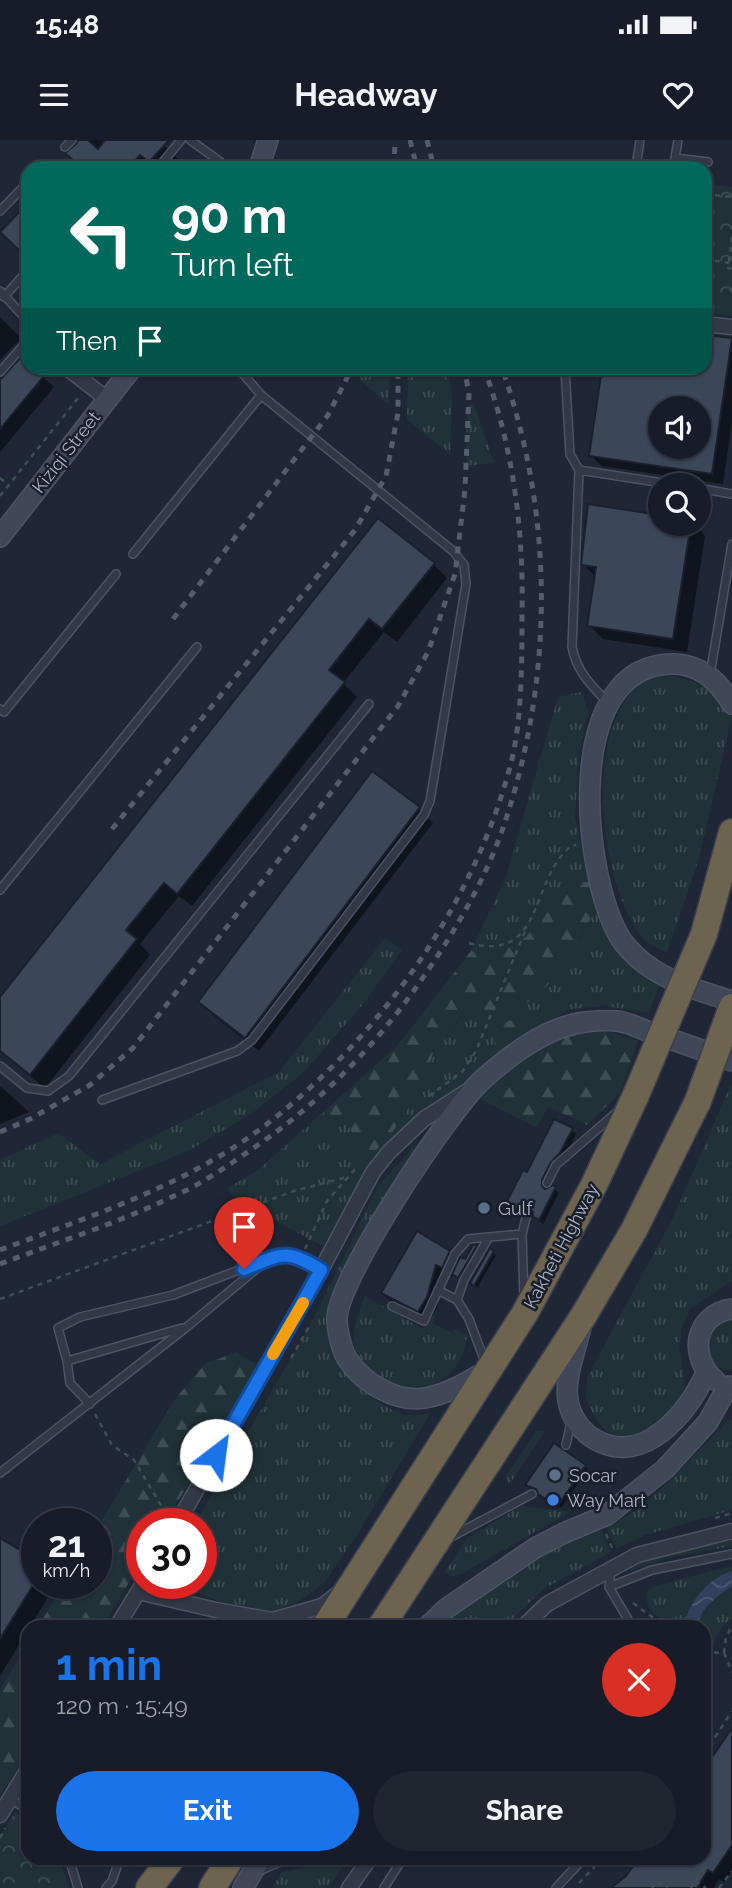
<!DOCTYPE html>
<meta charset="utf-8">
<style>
:root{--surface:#171c28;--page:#202530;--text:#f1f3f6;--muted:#9ea1a8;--line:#363a45;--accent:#1a73e8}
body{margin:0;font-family:Raleway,sans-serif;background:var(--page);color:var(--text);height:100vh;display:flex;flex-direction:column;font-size:26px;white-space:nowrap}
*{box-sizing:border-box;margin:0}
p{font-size:23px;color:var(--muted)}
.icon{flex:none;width:38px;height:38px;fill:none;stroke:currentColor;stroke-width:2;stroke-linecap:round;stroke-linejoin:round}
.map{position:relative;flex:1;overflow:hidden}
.drawer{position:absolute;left:21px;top:1480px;width:690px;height:245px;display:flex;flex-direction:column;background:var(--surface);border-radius:21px;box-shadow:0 2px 5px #0004,0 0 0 2px var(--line)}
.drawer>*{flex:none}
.banner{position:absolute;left:21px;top:21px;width:691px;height:214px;border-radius:21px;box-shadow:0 2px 5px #0004,0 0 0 2px var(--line);background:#00695c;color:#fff;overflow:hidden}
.tools{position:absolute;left:648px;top:256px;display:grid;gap:14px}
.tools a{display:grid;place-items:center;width:63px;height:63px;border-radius:50%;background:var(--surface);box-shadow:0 2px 5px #0004,0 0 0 2px var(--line);font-size:35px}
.speed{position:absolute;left:21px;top:1368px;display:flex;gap:14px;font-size:35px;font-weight:700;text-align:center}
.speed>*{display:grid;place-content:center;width:91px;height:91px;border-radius:50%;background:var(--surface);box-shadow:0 2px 5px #0004,0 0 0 2px var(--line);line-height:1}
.speed small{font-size:18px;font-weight:400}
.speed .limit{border:10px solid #d22;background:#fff;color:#111}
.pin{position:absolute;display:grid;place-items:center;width:60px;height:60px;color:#fff;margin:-72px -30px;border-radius:50% 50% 50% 0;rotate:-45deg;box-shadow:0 0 7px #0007}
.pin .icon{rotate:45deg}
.me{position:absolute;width:77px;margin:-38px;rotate:30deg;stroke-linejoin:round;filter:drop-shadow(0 0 5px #0008)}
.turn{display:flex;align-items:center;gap:24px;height:147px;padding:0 35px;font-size:32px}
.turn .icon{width:91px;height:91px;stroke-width:2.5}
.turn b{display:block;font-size:49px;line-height:60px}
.then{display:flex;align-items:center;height:66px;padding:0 35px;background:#0003;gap:14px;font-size:26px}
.round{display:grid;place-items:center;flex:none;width:74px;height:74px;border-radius:37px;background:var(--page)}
.head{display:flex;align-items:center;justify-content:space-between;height:119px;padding:0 35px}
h1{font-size:42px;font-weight:700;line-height:52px;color:var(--accent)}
.cta{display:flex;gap:14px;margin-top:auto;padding:14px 35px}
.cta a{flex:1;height:80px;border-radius:42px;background:var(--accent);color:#fff;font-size:28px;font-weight:700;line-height:80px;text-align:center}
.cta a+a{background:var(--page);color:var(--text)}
.status{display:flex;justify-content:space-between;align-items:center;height:49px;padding:0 35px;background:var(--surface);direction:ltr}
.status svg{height:19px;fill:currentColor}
header{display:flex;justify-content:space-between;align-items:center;height:91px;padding:0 35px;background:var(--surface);font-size:32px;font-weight:700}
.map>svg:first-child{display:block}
</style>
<div class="status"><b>15:48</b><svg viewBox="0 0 49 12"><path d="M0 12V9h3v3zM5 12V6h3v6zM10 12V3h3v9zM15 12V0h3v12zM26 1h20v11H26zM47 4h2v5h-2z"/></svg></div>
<header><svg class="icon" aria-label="menu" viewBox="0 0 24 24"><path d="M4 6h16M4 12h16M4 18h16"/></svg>Headway<svg class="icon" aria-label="heart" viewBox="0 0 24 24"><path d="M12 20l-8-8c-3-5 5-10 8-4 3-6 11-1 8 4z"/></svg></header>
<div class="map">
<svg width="732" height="1748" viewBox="0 0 732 1748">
<defs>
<pattern id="grass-tufts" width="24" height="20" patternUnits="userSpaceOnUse" patternTransform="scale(1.75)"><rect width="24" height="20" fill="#203237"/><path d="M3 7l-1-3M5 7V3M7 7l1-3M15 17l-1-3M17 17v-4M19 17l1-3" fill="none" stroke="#3e4d52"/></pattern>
<pattern id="forest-firs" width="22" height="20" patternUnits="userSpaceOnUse" patternTransform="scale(1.75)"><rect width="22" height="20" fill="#203237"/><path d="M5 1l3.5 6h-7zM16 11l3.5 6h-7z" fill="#3e4d52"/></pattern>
<pattern id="park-crowns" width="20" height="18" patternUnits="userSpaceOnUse" patternTransform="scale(1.75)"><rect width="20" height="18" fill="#203237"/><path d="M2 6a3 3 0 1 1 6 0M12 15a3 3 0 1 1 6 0" fill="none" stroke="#3e4d52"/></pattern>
<pattern id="water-waves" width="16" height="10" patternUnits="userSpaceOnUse" patternTransform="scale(1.75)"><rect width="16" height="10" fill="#31405d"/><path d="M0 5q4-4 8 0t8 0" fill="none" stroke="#4c5973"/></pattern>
</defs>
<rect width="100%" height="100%" fill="#1f2636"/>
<!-- grass -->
<path fill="url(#grass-tufts)" d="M363 228H389V265L359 239Z
M408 228H447L452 258 450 314 407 280Z
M474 264 494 323 466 326 467 265Z
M665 535 692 541 718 555 732 577 698 722 667 812C659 808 648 805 643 799 600 743 583 601 636 547 642 540 656 538 665 535Z
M582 552 588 571 579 614 575 678 589 742 562 743 548 771 526 797 495 815 471 811 506 736 558 557Z
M598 764 660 843 649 873 605 866 570 869 519 902 469 941 407 984 370 1026 323 1106 239 1062 227 1048 257 1031 323 972 329 978 348 983 359 1011 392 993 423 946 433 913 462 877 499 873 581 799Z
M385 798 402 810 364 863 304 932 251 974 190 1010 0 1086V1020L58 993 100 1024 279 932Z
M732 942V1141L690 1169 682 1187 679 1206 685 1245 675 1268 648 1290 631 1296H619L607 1292 597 1281 586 1260 587 1237 672 1080Z
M421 999 424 1003 331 1173 332 1209 342 1231 384 1266 404 1275 430 1274 355 1398 324 1443 301 1460 273 1472 217 1461 180 1444H201V1384H195L310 1185 378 1046Z
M365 1156 423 1189 431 1174 436 1176 433 1183 452 1193 455 1189 467 1195C464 1245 407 1266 371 1231 365 1225 358 1218 355 1209 350 1191 359 1172 365 1156Z
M727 1180H732V1231C700 1229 700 1192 727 1180Z
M732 1277V1370L645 1395 617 1409 606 1387 635 1371 661 1349Z
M536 1291H545L509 1345 506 1336Z
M521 1366 570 1372 461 1434 452 1437 445 1432 467 1398Z
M601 1390 611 1412 542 1450 505 1487 443 1488C486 1444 544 1411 601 1390Z
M732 1398V1406L666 1418 631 1431 629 1428 664 1414Z
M732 1427V1431L727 1433 686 1479 695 1487C673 1487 647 1480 646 1453L650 1448 714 1430Z
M732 1446V1478C721 1486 714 1496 713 1510L704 1506V1488H698C700 1467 717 1457 732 1446Z
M317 1719H347L328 1748H272L282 1732 302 1728Z"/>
<!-- forest -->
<path fill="url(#forest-firs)" d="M589 742 598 764C580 800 558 846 520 867 504 876 480 875 461 877L433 913 423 946 392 993 374 1012 359 1011 348 983 329 978 323 972 397 906 471 811 495 815 526 797 548 771 562 743Z
M530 872 540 876 534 885 525 891 497 906 491 897 504 883Z
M580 891 610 892 638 901 620 953 587 985 549 967 536 987 480 959 492 944 555 896Z
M236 1212 260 1226 164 1384H142V1421L102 1487 37 1488 64 1444H96V1390L175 1259 205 1224Z
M28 1503V1610L0 1656V1550Z"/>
<!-- park -->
<path fill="url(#park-crowns)" d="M705 44 732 47V176L705 172Z
M15 1672 28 1678V1718L59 1719 70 1748H0V1698Z"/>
<!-- water -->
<path fill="url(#water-waves)" d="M732 1431V1446C717 1457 700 1467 698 1487H696L686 1479C691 1459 712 1436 732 1431Z"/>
<!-- shadow -->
<path fill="#0007" fill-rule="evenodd" d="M79 0H171L165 6 178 19 170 28H82L78 5Z
M0 177 21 198 0 220Z
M705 196 732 200V281L723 344 602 326 591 316 604 228H705ZM660 268H698V306H660Z
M28 223V228H33L54 247 0 312V244Z
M379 381 433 424 447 438 397 502 384 492 343 543 357 557 192 766 179 756 140 804 150 815 45 948 0 912V860Z
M660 383H692L705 396 687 512 603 499 589 485 596 437 583 424Z
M373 634 419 669 433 683 259 911 214 876 200 862Z
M0 946 15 959 29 972 0 984Z
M572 990 576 994 564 1018 545 1045V1050L555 1049 559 1053 543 1084 534 1077V1072L527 1075 508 1063 528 1035Z
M474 1106 480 1109 462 1139 454 1134 453 1137 446 1134 437 1168 429 1181 394 1164 383 1153 449 1112 460 1123 466 1122Z
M493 1112 496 1115 477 1148 472 1142Z
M585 1326 588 1329 561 1368 527 1345Z
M0 1400 37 1422V1444H56L0 1536Z
M732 1591V1731L724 1742 719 1739 714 1748H614L704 1718V1632Z"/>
<!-- building -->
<path fill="#3c4659" stroke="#1a202d" stroke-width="2" fill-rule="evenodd" d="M78 0H88L98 9 105 0H169L149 22 140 15 128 28H82L65 13 76 4Z
M28 63V119L0 92Z
M705 195 732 198 712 334 589 316 602 228H705ZM660 268H698V306H660Z
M28 209V228H36L45 235 0 289V240Z
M588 364 660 375V383H691L673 499 587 486 596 427 581 425Z
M378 378 435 423 382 489 369 479 329 530 345 542 177 754 164 743 126 790 137 799 30 935 0 911V857Z
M372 631 420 667 245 898 198 862Z
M554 979 573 988 560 1013 551 1022 542 1040V1046L545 1049 553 1045 556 1047 539 1080 533 1077V1072L529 1068 521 1072 506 1063 523 1030 527 1032Z
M417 1091 450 1111 442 1128 436 1125 427 1157 418 1172 381 1153Z
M478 1104 458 1138 452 1134 460 1117 465 1119 473 1105Z
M490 1108 494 1111 474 1146 470 1143Z
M554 1303 586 1325 557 1367 538 1354 536 1349 525 1345Z
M0 1398 37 1420V1439L0 1499Z
M732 1588V1705L713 1733 708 1730 697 1748H611L626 1736 639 1718H704V1629Z"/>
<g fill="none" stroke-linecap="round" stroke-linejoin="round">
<defs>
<path id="lane" d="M190 0 229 28
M678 0 675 18 708 22
M65 7 72 0
M158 28 181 0
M636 28 640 0
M0 71 28 42
M0 151 28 181
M4 157 28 130
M238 228 261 255
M565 228 570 314 579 330 676 345
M0 232 28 200
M579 330 572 507C577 532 590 544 608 563
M698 348 732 354
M710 535 732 404
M0 569 4 572 116 434
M0 750 197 507
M0 926 27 948 48 951 69 936 369 564
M102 960 237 911 252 900 424 675 430 661 466 444 464 425 453 411 261 255 133 414
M547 1043 556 1025 617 972
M438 1150 457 1160
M524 1157 522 1094 527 1074
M392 1166 424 1181 455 1114 468 1099 522 1094
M67 1221 58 1188 80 1177 173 1155 260 1122
M485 1222 469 1179 457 1160 464 1140 489 1097
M90 1264 70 1243 67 1221 182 1188
M566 1305 571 1282
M0 1333 188 1186 267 1120C292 1111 300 1117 321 1130
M451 1397 532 1354
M611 1429 609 1447 633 1488
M609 1447 652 1430 732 1414
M608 1488 630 1485
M704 1545V1551
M10 1659 28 1670
M69 1718 78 1748
M259 1731 290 1718
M106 1748 112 1741 120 1718
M384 1748 403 1718
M556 1748 584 1718"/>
<path id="street" d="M705 184 732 187
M67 228 107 259
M177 1384 321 1130 373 1032 389 1012 424 979 466 952
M138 1452 216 1470 273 1480 322 1466 339 1453
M116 1488 143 1444
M522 1488 547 1464 637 1415 732 1391
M0 1675 28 1629
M349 1748 370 1718"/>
<path id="secondary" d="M259 28 268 0
M0 397 132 228
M732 564C719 542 700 524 673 524 562 524 582 731 619 796 624 805 636 817 644 823 670 843 702 852 732 861
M581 1187C576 1210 564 1238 568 1261 571 1277 581 1292 596 1300 645 1327 688 1272 706 1233
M487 1230C468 1242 448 1254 425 1258 397 1263 363 1243 348 1220 342 1212 337 1190 337 1179 338 1137 448 973 481 941 510 915 546 887 585 882 595 881 607 880 617 881 628 882 641 889 652 893 679 902 705 911 732 921
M715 1240C688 1217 694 1174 732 1169
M426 1488 447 1468 535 1408 564 1393 607 1375 665 1329 708 1282 728 1246
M243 1748 261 1718"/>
<path id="highway" d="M704 794 732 692
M324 1488 525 1173 594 1045 636 955
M380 1488 584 1175 634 1090 698 961
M149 1748 172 1718
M212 1748 231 1718"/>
</defs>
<!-- lane casing -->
<use href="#lane" stroke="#4c5362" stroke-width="10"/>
<!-- street casing -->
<use href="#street" stroke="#4c5362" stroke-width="17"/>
<!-- secondary casing -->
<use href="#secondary" stroke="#4c5362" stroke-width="22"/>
<!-- highway casing -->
<use href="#highway" stroke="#3a404e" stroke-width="29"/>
<!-- path -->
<path stroke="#3e4f54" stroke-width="2.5" stroke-dasharray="5 5" stroke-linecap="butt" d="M705 54 732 57
M732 97 728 128 732 129
M705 119 729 123
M0 338 8 345
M0 356 79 257
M469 803C540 822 531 750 563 714 568 709 569 706 576 705
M429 956 462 932 476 911 525 791
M305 1109 327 1061 357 1027
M0 1159 294 1051 347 1037
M291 1218 310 1185
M95 1274 112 1305 134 1320 165 1372
M715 1378 732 1373
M606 1394 613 1410
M633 1463 667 1488
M704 1512 724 1513 732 1532
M724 1513 726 1497 732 1486
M704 1612 705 1613 732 1571
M0 1698 5 1688
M695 1741 706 1748
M579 1743 603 1718
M652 1748 657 1741 667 1748
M691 1748 704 1727
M719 1748 732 1731"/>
<!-- lane -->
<use href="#lane" stroke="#323846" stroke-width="7"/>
<!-- street -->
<use href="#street" stroke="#323846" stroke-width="14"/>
<!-- secondary -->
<use href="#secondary" stroke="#404759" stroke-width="19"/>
<!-- highway -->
<use href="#highway" stroke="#6c644f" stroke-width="26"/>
<!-- rail -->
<path stroke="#545c6e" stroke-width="5" stroke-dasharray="7 7" stroke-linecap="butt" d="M410 0 417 28
M427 0 434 28
M394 28 395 0
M173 479 328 275 352 228
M112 689 355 390 386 336 398 273V228
M0 992 30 979 90 945 133 908 398 566 428 512 455 434 465 349 469 253 464 228
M0 1110C88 1077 182 1047 259 990 377 902 474 766 511 623 522 580 522 521 522 475 524 390 513 307 484 228
M0 1124C58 1102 118 1083 174 1056 200 1045 226 1027 249 1011 314 968 370 912 415 849 449 801 482 747 502 691 554 540 555 379 502 228"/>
<defs>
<path id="highway-bridge" d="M636 955 704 794
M698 961 732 867"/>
</defs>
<!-- highway-bridge casing -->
<use href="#highway-bridge" stroke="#3a404e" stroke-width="29" stroke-linecap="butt"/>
<!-- highway-bridge -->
<use href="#highway-bridge" stroke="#6c644f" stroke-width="26"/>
</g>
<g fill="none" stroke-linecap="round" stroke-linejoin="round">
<defs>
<path id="route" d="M216 1315 321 1130C286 1108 281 1114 244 1129"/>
</defs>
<!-- route casing -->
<use href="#route" stroke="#114b97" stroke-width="18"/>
<!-- route -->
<use href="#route" stroke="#1a73e8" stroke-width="12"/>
<!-- slow -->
<path stroke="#f59e0b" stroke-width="12" d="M273 1214 303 1163"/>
</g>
<!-- markers -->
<g fill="#5c6f8a" stroke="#181e2a" stroke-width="2.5">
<circle cx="484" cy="1068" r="7"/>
<circle cx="555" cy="1335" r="7"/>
</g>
<circle fill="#3f7fe0" stroke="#181e2a" stroke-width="2.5" cx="553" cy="1360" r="7"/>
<g text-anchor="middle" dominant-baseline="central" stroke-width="5" stroke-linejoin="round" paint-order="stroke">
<!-- street labels -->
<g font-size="18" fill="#acb3c4" stroke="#181e2a">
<text transform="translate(66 312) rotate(-52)">Kiziqi Street</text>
<text transform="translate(561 1106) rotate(-62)">Kakheti Highway</text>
</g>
<!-- poi labels -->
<g font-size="18" fill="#acb3c4" stroke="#181e2a" text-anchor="start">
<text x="498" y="1068">Gulf</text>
<text x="569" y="1335">Socar</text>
<text x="567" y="1360">Way Mart</text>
</g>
</g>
</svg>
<div class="tools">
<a><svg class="icon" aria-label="sound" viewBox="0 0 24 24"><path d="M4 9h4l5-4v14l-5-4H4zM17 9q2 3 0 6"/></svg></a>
<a><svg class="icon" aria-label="search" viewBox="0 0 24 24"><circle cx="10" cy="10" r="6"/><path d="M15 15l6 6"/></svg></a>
</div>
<div class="speed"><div>21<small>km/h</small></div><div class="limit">30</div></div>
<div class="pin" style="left:244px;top:1129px;background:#d93025"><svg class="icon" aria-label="arrive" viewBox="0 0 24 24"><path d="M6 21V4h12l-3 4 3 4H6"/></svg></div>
<svg class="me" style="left:216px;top:1315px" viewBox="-20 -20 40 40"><circle r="19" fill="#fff"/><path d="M0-13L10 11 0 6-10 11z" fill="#1a73e8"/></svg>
<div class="banner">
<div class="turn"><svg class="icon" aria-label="left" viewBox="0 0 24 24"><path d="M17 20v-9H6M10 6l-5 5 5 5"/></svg><div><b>90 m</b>Turn left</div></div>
<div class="then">Then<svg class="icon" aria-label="arrive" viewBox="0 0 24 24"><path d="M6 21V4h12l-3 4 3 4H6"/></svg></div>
</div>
<section class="drawer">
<div class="head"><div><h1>1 min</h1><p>120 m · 15:49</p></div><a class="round" style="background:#d93025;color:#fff"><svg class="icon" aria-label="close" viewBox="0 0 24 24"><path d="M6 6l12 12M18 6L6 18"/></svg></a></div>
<div class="cta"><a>Exit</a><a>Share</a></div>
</section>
</div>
